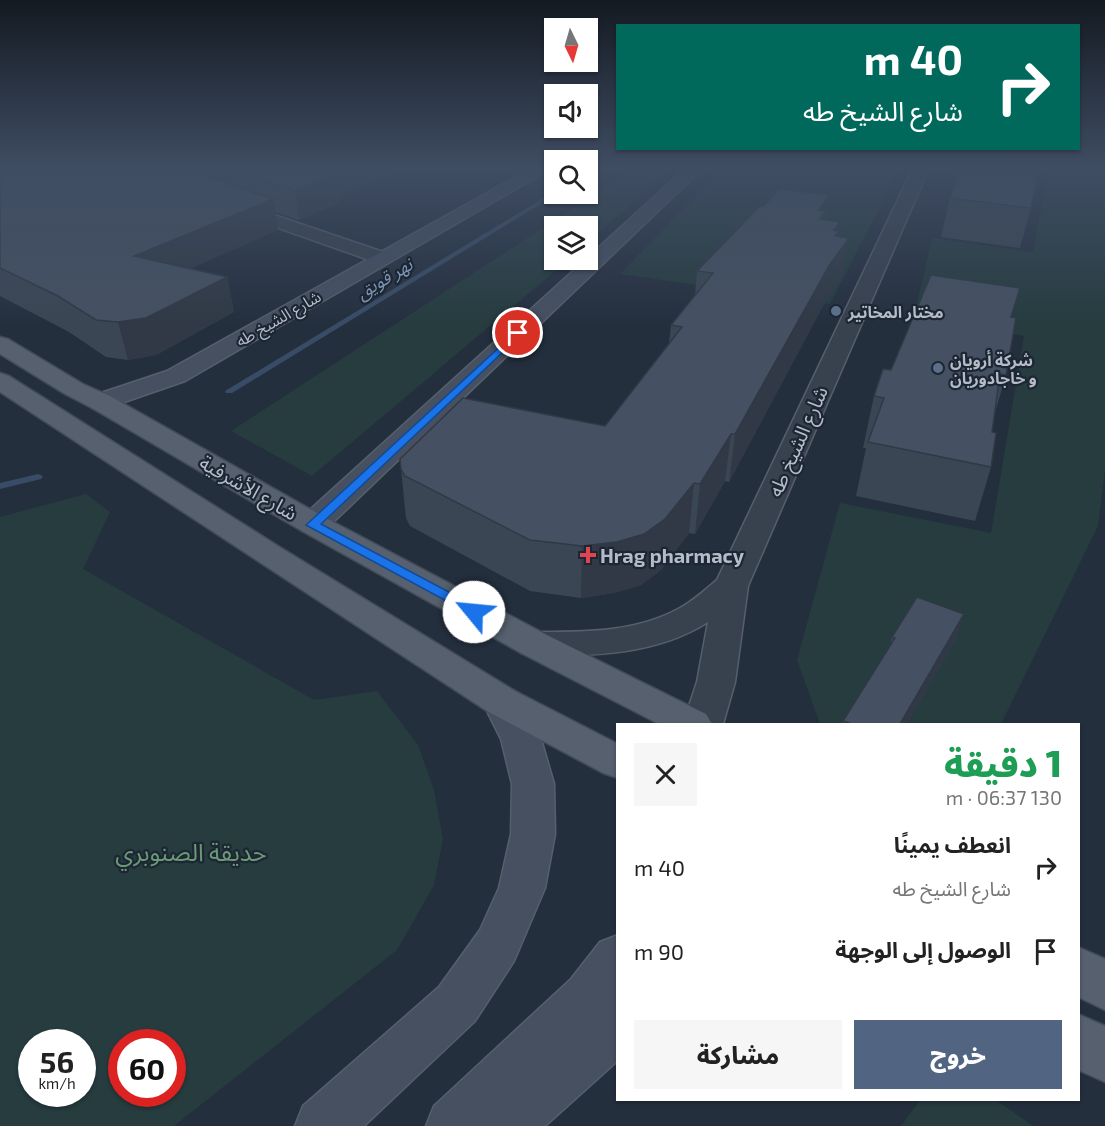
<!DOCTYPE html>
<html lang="ar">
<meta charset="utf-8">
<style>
:root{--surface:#fff;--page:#f6f6f6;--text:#222;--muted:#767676;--accent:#516482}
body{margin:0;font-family:"Exo 2","Noto Sans Arabic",sans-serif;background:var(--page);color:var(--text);direction:rtl;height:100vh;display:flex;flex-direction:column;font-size:22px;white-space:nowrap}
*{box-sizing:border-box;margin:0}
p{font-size:20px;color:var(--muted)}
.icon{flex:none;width:33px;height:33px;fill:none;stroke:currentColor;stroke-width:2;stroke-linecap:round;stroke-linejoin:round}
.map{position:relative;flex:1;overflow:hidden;direction:ltr}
.drawer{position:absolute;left:616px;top:723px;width:464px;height:378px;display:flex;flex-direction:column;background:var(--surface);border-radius:0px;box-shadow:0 2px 4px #0004;direction:rtl}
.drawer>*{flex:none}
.top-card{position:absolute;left:616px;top:24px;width:464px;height:126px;border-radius:0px;box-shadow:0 2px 4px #0004;direction:rtl;background:#00695c;color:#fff;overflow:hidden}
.needle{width:39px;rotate:175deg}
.fabs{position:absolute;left:544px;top:18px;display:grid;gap:12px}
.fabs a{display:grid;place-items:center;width:54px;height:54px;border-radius:0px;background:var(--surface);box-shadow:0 2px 4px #0004;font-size:30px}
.speed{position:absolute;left:18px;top:1029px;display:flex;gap:12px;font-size:30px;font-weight:700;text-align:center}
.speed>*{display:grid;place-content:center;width:78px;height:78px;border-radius:50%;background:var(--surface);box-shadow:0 2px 4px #0004;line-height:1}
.speed small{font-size:15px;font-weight:400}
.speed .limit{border:9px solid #d22;background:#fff;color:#111}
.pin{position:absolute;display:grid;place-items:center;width:51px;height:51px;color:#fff;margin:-26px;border:3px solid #fff;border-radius:50%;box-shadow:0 2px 6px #0007}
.me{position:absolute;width:66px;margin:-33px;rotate:298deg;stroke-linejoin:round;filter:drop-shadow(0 0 4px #0008)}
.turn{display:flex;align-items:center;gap:21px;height:126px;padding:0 18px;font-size:27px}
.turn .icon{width:78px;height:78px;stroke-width:2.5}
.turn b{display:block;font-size:42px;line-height:51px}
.round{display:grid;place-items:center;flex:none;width:63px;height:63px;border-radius:0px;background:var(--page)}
.overview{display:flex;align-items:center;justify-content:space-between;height:102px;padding:0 18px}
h1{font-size:36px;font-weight:800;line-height:45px;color:#1e9e55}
.button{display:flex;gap:12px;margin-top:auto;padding:12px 18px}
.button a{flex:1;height:69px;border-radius:0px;background:var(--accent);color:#fff;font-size:24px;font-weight:800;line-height:69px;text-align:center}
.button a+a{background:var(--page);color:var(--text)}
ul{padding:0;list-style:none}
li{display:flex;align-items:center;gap:18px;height:84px;padding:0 18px}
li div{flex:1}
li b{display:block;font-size:22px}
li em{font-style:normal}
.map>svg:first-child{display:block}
</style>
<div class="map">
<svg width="1105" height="1126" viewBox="0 0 1105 1126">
<rect width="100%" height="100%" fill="#242f3e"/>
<!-- green -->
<path fill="#263c3f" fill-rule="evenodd" d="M635 168H672L588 242V226H555V260H568L312 476 231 431Z
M723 168H900L830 304 620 274Z
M1049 168H1105V470L1098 526 1001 724H820L797 660 840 503 991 533 1024 336 914 316 932 238 1033 252Z
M86 494 110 512 83 569 314 700 377 691 418 745 434 790 443 839 434 885 397 950 174 1126H0V517ZM32 1042H82V1094H32ZM122 1042H172V1094H122Z
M920 1100H996L1033 1126H901Z"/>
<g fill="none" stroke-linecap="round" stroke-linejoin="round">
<!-- stream -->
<path fill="#394c67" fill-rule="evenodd" d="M593 168H599L588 175V171Z
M555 191 557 194 232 393H226L225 391Z
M38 474 41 475 43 477 41 479 0 489V483Z"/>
<defs>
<path id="street" d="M913 168H929L748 586 735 682 723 724H683L697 682 708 622C656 655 593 656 534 656L521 653 516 644 521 635 534 632C584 632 635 633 680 608 693 601 705 590 717 580Z
M233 201 389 254 392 258 389 262H375L227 210 224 206 227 202Z"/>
<path id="secondary" d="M532 168H552L185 381 101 410 92 408 88 402 92 396 167 371Z
M686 168H703L324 531 313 533 302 531 297 524 302 517 585 260H588V257Z
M501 687 515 691 541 739 554 784 555 834 545 888 514 961 475 1021 364 1126H295L303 1106 439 987 480 930 499 888 511 834 512 784 501 739 482 701 487 691Z
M618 935V1060L614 1064 545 1126H426L434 1106 571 979 600 942Z"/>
<path id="primary" d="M0 337 8 339 83 384 110 396 324 517 547 635 706 714 712 724H659L521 653 302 531 92 408 65 394 0 354Z
M0 373 9 376 278 546 515 691 618 744V778L603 773 487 711 0 392Z
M1078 947 1105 959V1010L1078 997Z
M1078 1014 1105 1026V1082L1078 1070Z"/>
</defs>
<!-- street casing -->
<use href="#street" stroke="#565f6c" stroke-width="3"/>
<!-- secondary casing -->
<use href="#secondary" stroke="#565f6c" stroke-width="3"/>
<!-- primary casing -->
<use href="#primary" stroke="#414a57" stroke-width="3"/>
<!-- street -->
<use href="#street" fill="#38414e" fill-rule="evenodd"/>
<!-- secondary -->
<use href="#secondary" fill="#465061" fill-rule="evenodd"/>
<!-- primary -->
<use href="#primary" fill="#56606e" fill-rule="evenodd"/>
</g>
<!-- wall -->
<path fill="#3b4654" d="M0 168H409L340 195 341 202 299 220 275 212 278 230 191 268 227 277 234 312 156 355 128 360 106 357 69 332 0 296Z
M478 168H499L494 170Z
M829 195 825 220 840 222 838 237 842 276 823 306 729 482 725 481 695 534 689 533 661 570 641 585 614 593 581 598 530 591 410 526 406 518 400 459 605 426 669 343 671 325 695 295 697 271 764 206Z
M950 198 1031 208 1020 248 941 237Z
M1011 318 1006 375 994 416 992 432 991 467 975 521 856 496 866 448H863L874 396 891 370Z
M892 637 957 638 907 724H842L843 721 890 647Z"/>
<!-- shaded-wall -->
<path fill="#303945" d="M207 168H272L229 169 232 182 211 190Z
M332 168H409L340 195 341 202 299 220 295 190 325 170Z
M829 195 826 211 821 247 819 210Z
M273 199 278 230 143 290 134 256Z
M840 222 838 233 839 231 835 258 849 238 842 276 823 306 729 482 735 434 834 230Z
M227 277 234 312 156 355 128 360 118 322Z
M731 434 725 481 695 534 700 484Z
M694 483 689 533 661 570 641 585 614 593 581 598 582 546Z
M964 614 957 638 907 724H900Z"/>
<!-- building -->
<path fill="#455162" stroke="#303945" stroke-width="1.5" d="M0 168H181L273 199 134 256 227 277 146 318 118 322 96 320 58 296 0 268Z
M231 168H332L325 170 337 173 295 190 229 169Z
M961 168H1039L1031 208 950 198Z
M779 189 829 195 819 210 826 211 820 219 840 222 834 230 839 231 835 236 849 238 829 266 735 434H731L700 484 694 483 665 519 644 534 617 542 582 546 530 540 405 476 401 469 400 459 463 398 605 426 682 327 671 325 713 273 697 271 760 206H764Z
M931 275 1020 288 1011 317 1016 318 1006 375 1000 374 992 432 996 433 991 467 868 442 884 398 874 396 883 369 891 370Z
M917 597 964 614 900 724H852L843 721 895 638 892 637Z"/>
<!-- sky -->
<linearGradient id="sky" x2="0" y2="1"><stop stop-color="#141a22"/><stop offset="0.52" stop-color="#3f4d63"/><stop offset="1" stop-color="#3f4d63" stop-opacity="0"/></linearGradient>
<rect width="1105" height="325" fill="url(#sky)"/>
<!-- route -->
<path fill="#1a73e8" stroke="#114b97" stroke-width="1.5" d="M518 330 521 331V335L321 524 479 608 481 612 474 616 306 525Z"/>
<!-- markers -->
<g fill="#5c6f8a" stroke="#1d2633" stroke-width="2">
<circle cx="836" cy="311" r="6"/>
<circle cx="938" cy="368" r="6"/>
</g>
<path fill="#e0444e" stroke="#1d2633" stroke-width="2" d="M585 546h6v6h6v6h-6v6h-6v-6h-6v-6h6z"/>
<g text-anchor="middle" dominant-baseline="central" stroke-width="4.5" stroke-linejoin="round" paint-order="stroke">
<!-- far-poi labels -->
<g font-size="16" font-weight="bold" fill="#b4bcc9" stroke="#1d2633" text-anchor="start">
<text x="848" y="311">مختار المخاتير</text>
<text x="950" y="359">شركة أرويان<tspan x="950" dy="18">و خاجادوريان</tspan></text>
</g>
<!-- far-street labels -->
<g font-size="16" fill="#b4bcc9" stroke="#1d2633">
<text transform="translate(278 318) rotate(-30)">شارع الشيخ طه</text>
</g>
<!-- far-water labels -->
<g font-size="18" font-style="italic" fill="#7c92b1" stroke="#1d2633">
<text transform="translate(384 278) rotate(-31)">نهر قويق</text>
</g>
<!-- street labels -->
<g font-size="20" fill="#b4bcc9" stroke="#1d2633">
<text transform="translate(797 441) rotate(-66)">شارع الشيخ طه</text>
<text transform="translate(249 487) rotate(30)">شارع الأشرفية</text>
</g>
<!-- poi labels -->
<g font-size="20" font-weight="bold" fill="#b4bcc9" stroke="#1d2633" text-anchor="start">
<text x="600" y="555">Hrag pharmacy</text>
</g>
<!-- near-park labels -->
<g font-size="24" fill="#6b9a76" stroke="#1d2633">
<text x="191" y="851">حديقة الصنوبري</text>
</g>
</g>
</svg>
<div class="fabs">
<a><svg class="needle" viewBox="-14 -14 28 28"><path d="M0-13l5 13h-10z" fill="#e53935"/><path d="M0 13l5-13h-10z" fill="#767676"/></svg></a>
<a><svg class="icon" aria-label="sound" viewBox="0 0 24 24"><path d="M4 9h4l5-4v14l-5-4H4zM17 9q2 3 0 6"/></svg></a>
<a><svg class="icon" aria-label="search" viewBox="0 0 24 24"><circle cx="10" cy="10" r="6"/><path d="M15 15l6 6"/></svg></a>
<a><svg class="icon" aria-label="layers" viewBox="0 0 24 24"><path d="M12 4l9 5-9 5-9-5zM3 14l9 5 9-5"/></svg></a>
</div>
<div class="speed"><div>56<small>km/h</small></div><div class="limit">60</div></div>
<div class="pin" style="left:518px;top:333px;background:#d93025"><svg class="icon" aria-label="arrive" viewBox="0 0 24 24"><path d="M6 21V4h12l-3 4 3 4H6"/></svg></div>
<svg class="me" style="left:474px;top:612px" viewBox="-20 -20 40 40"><circle r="19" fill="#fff"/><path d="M0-13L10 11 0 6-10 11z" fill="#1a73e8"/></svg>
<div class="top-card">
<div class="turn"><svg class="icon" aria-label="right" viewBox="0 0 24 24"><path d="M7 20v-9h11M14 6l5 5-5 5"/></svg><div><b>40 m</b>شارع الشيخ طه</div></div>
</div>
<section class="drawer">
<div class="overview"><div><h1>1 دقيقة</h1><p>130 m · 06:37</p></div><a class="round"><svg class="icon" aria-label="close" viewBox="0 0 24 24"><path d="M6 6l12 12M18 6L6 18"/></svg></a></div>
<ul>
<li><svg class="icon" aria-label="right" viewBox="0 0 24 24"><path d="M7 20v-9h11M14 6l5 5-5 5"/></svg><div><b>انعطف يمينًا</b><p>شارع الشيخ طه</p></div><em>40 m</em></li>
<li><svg class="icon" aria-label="arrive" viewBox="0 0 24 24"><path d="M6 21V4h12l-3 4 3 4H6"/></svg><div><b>الوصول إلى الوجهة</b></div><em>90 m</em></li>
</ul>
<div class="button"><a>خروج</a><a>مشاركة</a></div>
</section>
</div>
